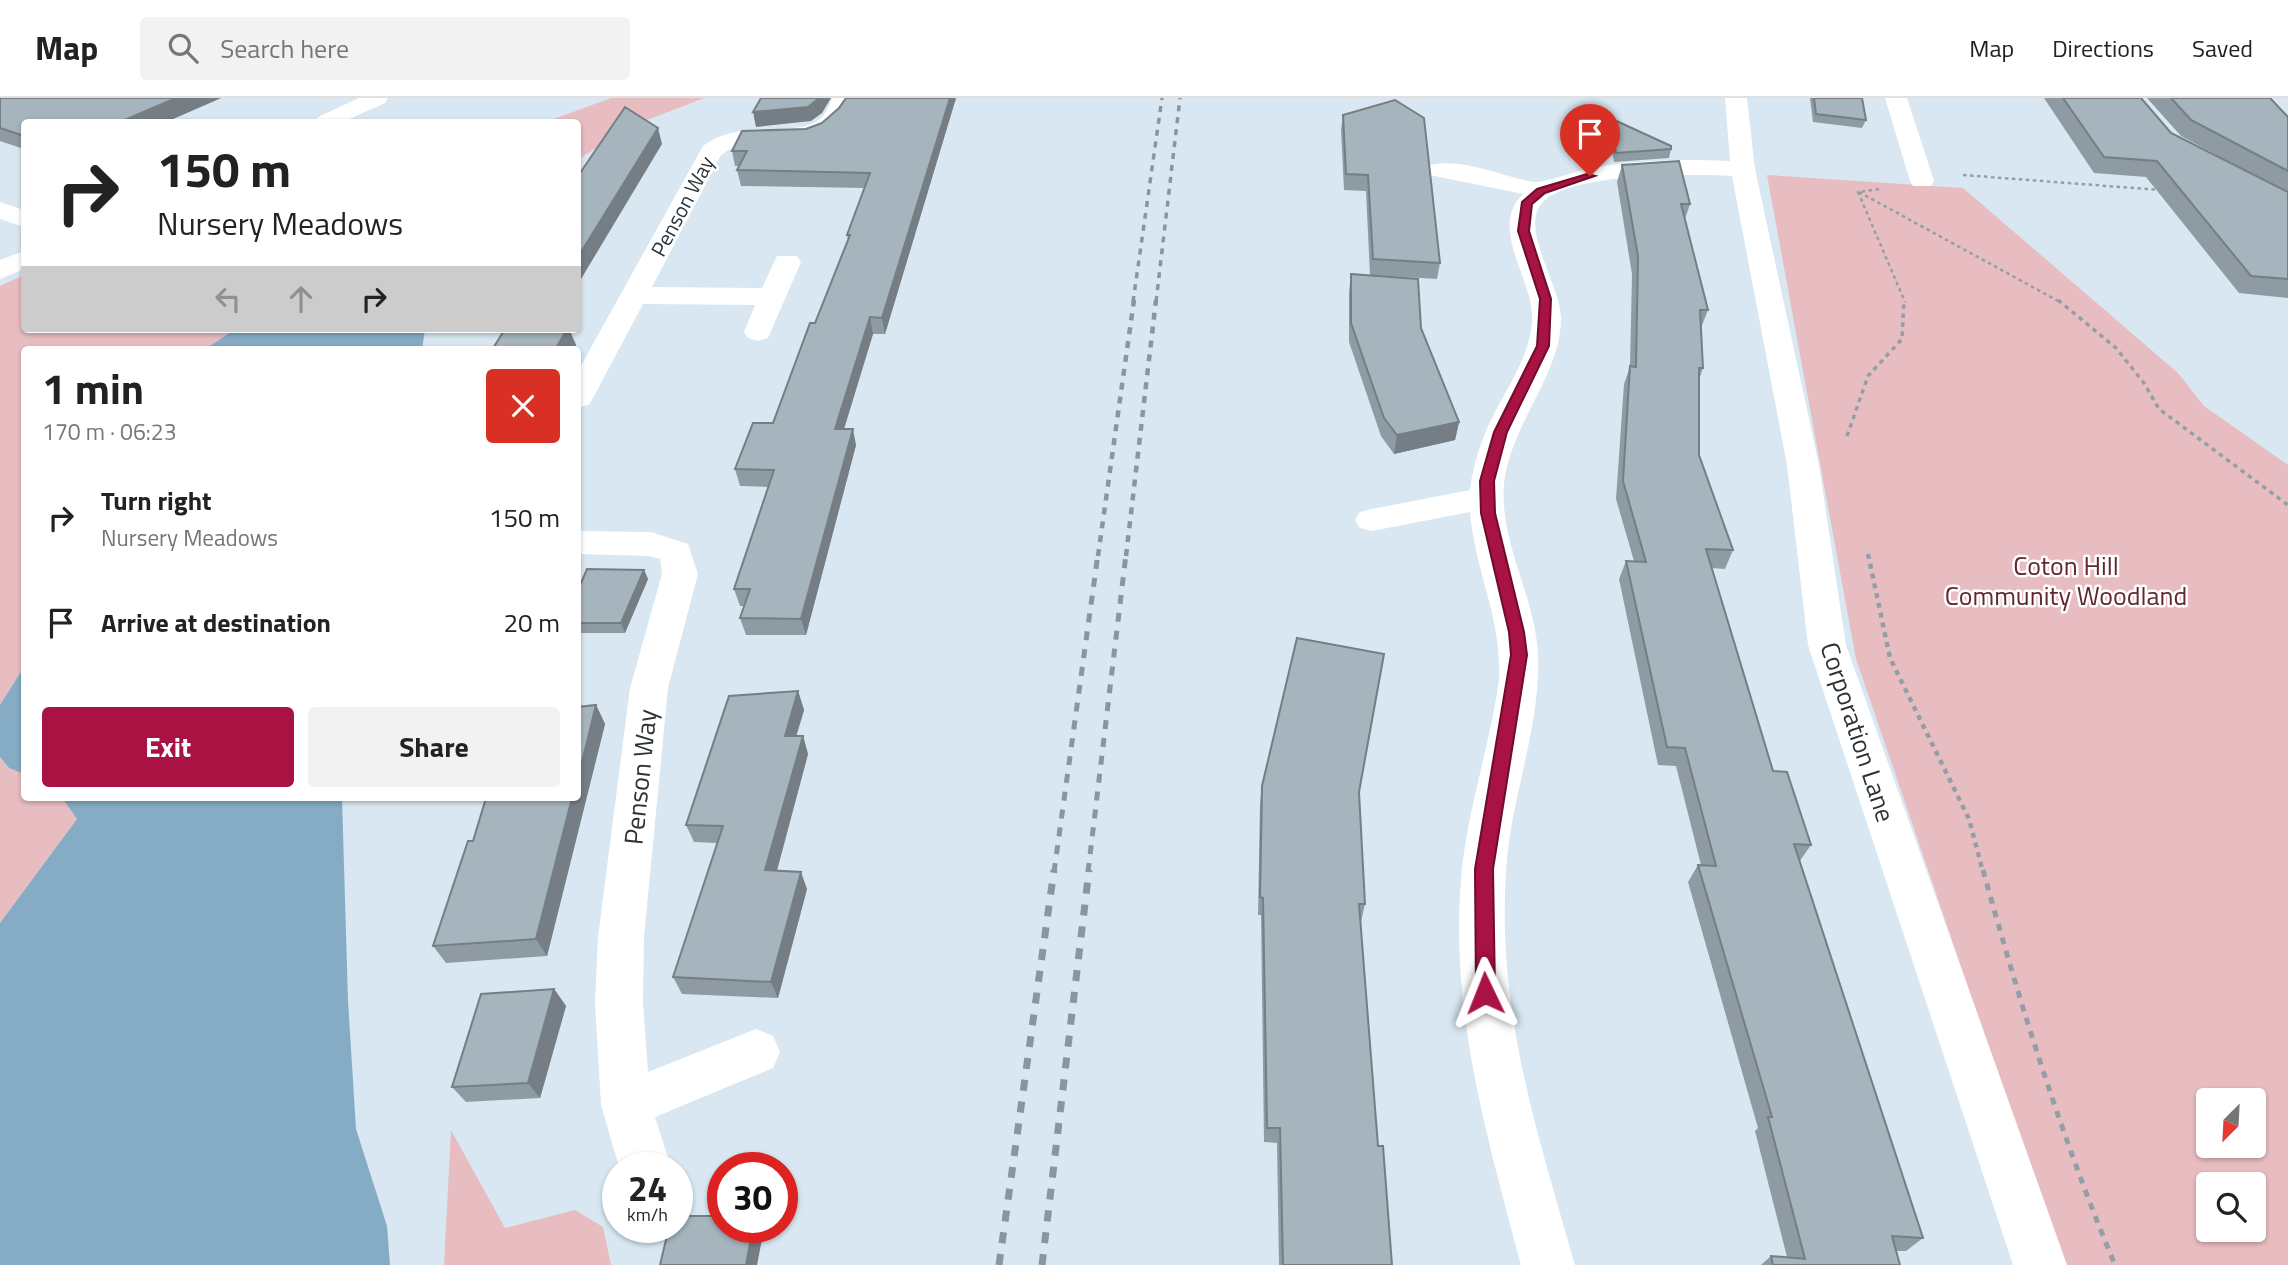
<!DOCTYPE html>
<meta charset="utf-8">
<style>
:root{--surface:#fff;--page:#f2f2f2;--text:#222;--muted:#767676;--line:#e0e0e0;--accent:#a91343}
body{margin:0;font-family:"Titillium Web",sans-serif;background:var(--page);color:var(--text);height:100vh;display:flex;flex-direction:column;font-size:26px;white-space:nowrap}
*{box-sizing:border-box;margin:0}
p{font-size:23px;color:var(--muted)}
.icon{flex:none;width:38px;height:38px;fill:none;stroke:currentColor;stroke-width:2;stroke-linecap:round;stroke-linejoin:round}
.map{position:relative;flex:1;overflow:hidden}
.side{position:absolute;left:21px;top:248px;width:560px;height:455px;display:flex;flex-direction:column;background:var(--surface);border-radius:7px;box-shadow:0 2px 5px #0004}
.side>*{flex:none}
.hud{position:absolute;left:21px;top:21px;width:560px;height:214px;border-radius:7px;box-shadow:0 2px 5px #0004;background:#fff;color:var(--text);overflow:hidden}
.needle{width:46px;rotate:204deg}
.tools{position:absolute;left:2196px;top:990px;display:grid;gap:14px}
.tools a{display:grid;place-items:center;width:70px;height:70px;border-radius:7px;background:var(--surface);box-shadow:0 2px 5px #0004;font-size:35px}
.speed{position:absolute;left:602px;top:1054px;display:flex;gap:14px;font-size:35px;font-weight:700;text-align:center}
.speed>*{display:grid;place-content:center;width:91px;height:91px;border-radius:50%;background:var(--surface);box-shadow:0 2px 5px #0004;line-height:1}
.speed small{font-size:18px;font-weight:400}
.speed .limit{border:10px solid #d22;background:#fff;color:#111}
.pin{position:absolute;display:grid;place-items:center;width:60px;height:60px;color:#fff;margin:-72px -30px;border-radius:50% 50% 50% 0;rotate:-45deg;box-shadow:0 0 7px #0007}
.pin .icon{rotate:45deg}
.me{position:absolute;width:77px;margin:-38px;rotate:358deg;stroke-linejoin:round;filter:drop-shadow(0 0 5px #0008)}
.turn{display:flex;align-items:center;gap:24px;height:147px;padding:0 21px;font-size:32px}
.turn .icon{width:91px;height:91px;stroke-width:2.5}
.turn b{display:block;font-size:49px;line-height:60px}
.lanes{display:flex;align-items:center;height:66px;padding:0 21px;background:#0003;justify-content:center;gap:35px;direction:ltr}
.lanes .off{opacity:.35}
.round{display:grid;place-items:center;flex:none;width:74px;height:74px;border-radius:7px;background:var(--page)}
.summary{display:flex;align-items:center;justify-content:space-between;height:119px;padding:0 21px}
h1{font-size:42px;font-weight:700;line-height:52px}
.cta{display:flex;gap:14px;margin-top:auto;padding:14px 21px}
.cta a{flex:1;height:80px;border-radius:7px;background:var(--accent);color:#fff;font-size:28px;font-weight:700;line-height:80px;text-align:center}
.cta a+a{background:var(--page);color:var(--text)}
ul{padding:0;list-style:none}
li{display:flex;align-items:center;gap:21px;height:105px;padding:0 21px}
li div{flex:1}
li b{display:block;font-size:26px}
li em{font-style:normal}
header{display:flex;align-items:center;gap:42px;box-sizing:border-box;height:98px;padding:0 35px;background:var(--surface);border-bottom:2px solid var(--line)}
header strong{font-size:33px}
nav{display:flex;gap:38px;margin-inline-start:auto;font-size:24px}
.search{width:490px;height:63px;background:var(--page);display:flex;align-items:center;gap:18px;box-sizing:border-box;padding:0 24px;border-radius:7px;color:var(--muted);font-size:26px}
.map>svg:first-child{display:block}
</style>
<header>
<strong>Map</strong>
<div class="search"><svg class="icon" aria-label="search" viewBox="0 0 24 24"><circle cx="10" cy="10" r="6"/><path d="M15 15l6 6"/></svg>Search here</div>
<nav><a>Map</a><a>Directions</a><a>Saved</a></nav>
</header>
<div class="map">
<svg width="2288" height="1167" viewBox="0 0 2288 1167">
<rect width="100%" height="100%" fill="#d8e7f1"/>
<!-- green -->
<path fill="#e8bdc1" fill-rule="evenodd" d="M611 0H704L624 31 578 62V24H546Z
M1767 77 1963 90 2178 275 2204 308 2288 367V1167H2063L1856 561ZM2208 1003H2254V1048H2208ZM2208 1087H2254V1132H2208Z
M24 177V231H235L204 252H24V569L0 607V188Z
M0 659 9 670 24 676V700H62L77 721 0 825Z
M451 1032 505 1130 575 1112 603 1129 611 1167H444Z"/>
<!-- water -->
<path fill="#85acc4" d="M235 231H425L422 252H204Z
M24 569V676L9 670 0 659V607Z
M62 700H342L348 903 356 1031 387 1128 390 1167H0V825L77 721Z"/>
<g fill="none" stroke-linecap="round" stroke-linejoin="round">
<!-- path-far3 -->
<path stroke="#939fa7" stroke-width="2.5" stroke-dasharray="3.5 3.5" stroke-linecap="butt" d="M1963 77 2160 92
M1879 91 1858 94 1905 204
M1859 94 2060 204"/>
<!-- path-far2 -->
<path stroke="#939fa7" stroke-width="3.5" stroke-dasharray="4.5 4.5" stroke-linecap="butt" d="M2058 202 2116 250 2144 285 2159 311 2288 407
M1847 338 1868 278 1902 241 1904 202"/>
<!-- path-far1 -->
<path stroke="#939fa7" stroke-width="4.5" stroke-dasharray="5 5" stroke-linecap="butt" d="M1868 456 1890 560 1969 721 1983 774"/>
<!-- path -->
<path stroke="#939fa7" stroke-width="5" stroke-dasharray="7 7" stroke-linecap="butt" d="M1983 772C2020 906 2061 1038 2115 1167"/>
<!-- minor -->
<path fill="#fff" fill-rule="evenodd" d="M833 0H855C815 80 772 19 721 57L652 189 762 190 777 158H797L801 164 768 240 758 243 748 240 744 234 755 207 643 206 593 300 589 307 578 309V273L703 48C743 18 798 43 822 19 827 14 829 6 833 0Z
M1725 0H1747L1755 71 1819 367 1846 547 2067 1167H2013L1808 547 1787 367 1732 78C1694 76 1559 74 1539 109 1523 137 1562 190 1561 222 1560 278 1510 327 1504 386 1499 444 1535 498 1538 556 1541 630 1510 701 1506 774 1497 914 1537 1034 1575 1167H1521C1486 1035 1448 908 1462 770 1469 707 1490 646 1499 582 1502 519 1475 474 1470 414L1372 433 1360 430 1355 422 1360 414 1372 411 1470 392C1473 365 1482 340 1494 316 1509 287 1530 257 1532 223 1535 183 1487 130 1523 96L1430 77 1427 72 1430 67C1464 59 1502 79 1535 84 1544 85 1583 71 1597 69 1641 62 1686 61 1730 63Z
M1885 0H1907L1934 83 1931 88H1913L1910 83Z
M0 104 24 112V129L0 121Z
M578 433 651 434 688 446 698 476 668 590 644 839 643 905 648 974 756 931 773 938 780 954 773 970 655 1019 671 1069H619L601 1007 595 905 598 839 630 590 662 476 660 461 649 458 578 456Z"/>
<!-- major -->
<path fill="#fff" fill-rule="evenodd" d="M359 0H388L385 5 343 24H314L318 19Z
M24 153V171L0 181V162Z"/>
<!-- rail-far3 -->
<path stroke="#8a959d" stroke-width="3.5" stroke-dasharray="6 6" stroke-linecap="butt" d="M1133 204 1162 0
M1156 204 1180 0"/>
<!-- rail-far2 -->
<path stroke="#8a959d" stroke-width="4.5" stroke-dasharray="7 7" stroke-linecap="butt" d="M1098 458 1134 202
M1126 458 1156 202"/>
<!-- rail-far1 -->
<path stroke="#8a959d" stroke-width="5" stroke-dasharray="9 9" stroke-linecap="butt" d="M1054 774 1098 456
M1088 774 1126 456"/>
<!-- rail -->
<path stroke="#8a959d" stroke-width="7" stroke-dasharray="11 11" stroke-linecap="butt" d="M999 1167 1054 772
M1042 1167 1089 772"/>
</g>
<!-- wall -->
<path fill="#8e9ba3" d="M0 0H221L166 24H24V51L0 43Z
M846 0H956L885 236H873L844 331 856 347 806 537H746L740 520 745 508H740L734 491 769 389 740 388 735 371 773 325 815 225 848 142 847 137 864 90 741 88 737 72 739 68H735L732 53 822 25 839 10Z
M1810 0H1862L1866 22 1862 30 1813 24Z
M2044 0H2141L2171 35 2241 70 2181 38 2147 0H2270L2288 19V200L2239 195 2146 79 2094 75Z
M1343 17 1440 165 1437 181 1370 177 1366 93 1344 92 1341 32Z
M1610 20 1671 51 1669 60 1614 64 1608 29Z
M1622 67 1690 106 1685 121 1708 212 1701 230 1703 270 1699 282V357L1733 452 1725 471 1711 470 1773 673 1811 747 1799 764 1923 1140 1906 1153H1896L1900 1167H1761L1771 1158 1787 1159 1755 1033 1758 1030 1688 784 1698 767H1701L1676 668 1658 667 1619 481 1626 463H1634L1616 401 1624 286 1630 269 1632 176 1617 84Z
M1351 176 1421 230 1459 324 1455 342 1394 356 1381 338 1349 244V194Z
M487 231H569L576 247 573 252H492L503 234H488Z
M644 472 648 481 625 535H578V492Z
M798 593 804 612 796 638H803L808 656 777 773 807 791 778 900 682 896 673 879 717 745 694 744 686 727Z
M596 607 605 626 547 858 446 865 433 848 473 743Z
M1262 688 1359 694 1365 806 1361 824 1360 823 1378 1048 1392 1167H1279L1277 1045 1264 1044 1261 817H1258L1260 706Z
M554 891 566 908 540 1000 466 1004 452 989Z"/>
<!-- shaded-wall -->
<path fill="#747e84" d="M176 0H221L166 24H120Z
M819 0H831L822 15 811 23 756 29 753 14Z
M950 0H956L885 236 882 220Z
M658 30 662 46 578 186V159Z
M870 219 873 236 839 347 835 331Z
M567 231H569L576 247 573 252H555Z
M1459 324 1455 342 1394 356 1397 337Z
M853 331 856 347 806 537 801 521Z
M644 472 648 481 625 535 621 525Z
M798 593 804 612 791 656 785 638Z
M596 607 605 626 547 858 536 841 572 700H578V680Z
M803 638 808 656 772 790 765 772Z
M801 774 807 791 778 900 771 884Z
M554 891 566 908 540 1000 528 985Z
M753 1129H763L764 1131 757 1167H746Z"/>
<!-- building -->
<path fill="#a5b4bd" stroke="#747e84" stroke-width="2" d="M0 0H176L120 24H24V38L0 30Z
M761 0H819L808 9 753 14Z
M846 0H950L882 220 870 219 835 331H853L801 521 740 520 750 491H734L774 372 735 371 753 325H773L810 225H815L850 137H847L870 75 737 72 747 53H732L742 33 806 31 822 25 839 10Z
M1814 0H1862L1866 22 1816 16Z
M2063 0H2141L2171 35 2288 94V181L2251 178 2157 63 2104 59Z
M2171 0H2270L2288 19V73L2191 22Z
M1395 2 1424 20 1440 165 1373 161 1368 77 1346 76 1343 17Z
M625 9 658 30 578 159V78Z
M1610 20 1671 48V51L1616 55Z
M1679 63 1690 106H1681L1708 212H1700L1703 270H1699V357L1733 452 1706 451 1773 673 1787 674 1811 747 1794 746 1923 1140 1892 1138 1900 1167H1773L1771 1158 1805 1161 1768 1019H1772L1698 767 1716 768 1685 650 1667 649 1626 463 1646 464 1623 383 1630 268 1636 269 1638 158 1622 67Z
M1351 176 1418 181 1421 230 1459 324 1397 337 1384 320 1351 225Z
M505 231H567L555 252H492Z
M587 471 644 472 621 525H578V492Z
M1297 540 1384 556 1359 694 1365 806H1359L1378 1048H1383L1392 1167H1283L1280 1030H1267L1263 800 1260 799 1262 688Z
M798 593 785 638H803L765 772 801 774 771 884 673 879 723 728 686 727 729 598Z
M596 607 578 680V609Z
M486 700H572L536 841 433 848 468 743H473Z
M554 891 528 985 452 989 481 896Z
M677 1118H723V1129H753L746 1167H660L669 1129H677Z"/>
<!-- route -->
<path fill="#a91343" stroke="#6e0c2c" stroke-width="2" d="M1587 76 1595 78 1545 95 1532 106 1529 133 1551 201 1549 248 1507 334 1494 383 1495 415 1524 534 1527 557 1493 771 1495 895 1492 902 1485 904 1479 902 1476 895 1475 771 1511 557 1509 534 1481 415 1480 383 1494 334 1537 248 1540 201 1518 133 1522 104 1537 91Z"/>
<g text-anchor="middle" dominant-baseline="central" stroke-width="5" stroke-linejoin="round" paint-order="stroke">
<!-- far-street labels -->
<g font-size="21" fill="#2c3236" stroke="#fff">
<text transform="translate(682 108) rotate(-62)">Penson Way</text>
</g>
<!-- park labels -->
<g font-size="26" fill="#612731" stroke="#fff">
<text x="2066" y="467">Coton Hill<tspan x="2066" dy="30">Community Woodland</tspan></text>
</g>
<!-- street labels -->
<g font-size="26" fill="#2c3236" stroke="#fff">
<text transform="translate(1858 634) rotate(72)">Corporation Lane</text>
<text transform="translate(640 679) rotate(-84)">Penson Way</text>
</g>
</g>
</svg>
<div class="tools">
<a><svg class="needle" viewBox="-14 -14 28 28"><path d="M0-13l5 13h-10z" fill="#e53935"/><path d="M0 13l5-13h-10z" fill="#767676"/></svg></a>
<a><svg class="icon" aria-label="search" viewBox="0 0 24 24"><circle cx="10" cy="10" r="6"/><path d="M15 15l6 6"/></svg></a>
</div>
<div class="speed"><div>24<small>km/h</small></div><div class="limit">30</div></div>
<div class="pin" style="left:1590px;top:78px;background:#d93025"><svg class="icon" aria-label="arrive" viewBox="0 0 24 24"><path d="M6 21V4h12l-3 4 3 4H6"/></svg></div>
<svg class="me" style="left:1485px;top:895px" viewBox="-20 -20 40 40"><path d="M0-17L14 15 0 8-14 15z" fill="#a91343" stroke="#fff" stroke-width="4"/></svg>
<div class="hud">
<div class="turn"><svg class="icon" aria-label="right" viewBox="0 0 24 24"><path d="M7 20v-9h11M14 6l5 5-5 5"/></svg><div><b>150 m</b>Nursery Meadows</div></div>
<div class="lanes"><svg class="icon off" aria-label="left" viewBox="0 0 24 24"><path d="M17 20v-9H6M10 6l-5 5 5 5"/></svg><svg class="icon off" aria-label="ahead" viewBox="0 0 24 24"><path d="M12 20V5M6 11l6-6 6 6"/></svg><svg class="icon" aria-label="right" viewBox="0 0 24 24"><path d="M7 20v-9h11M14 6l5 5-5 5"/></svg></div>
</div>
<section class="side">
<div class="summary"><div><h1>1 min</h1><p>170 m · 06:23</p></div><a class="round" style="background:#d93025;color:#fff"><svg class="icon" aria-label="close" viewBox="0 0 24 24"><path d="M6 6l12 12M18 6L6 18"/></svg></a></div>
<ul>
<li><svg class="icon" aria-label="right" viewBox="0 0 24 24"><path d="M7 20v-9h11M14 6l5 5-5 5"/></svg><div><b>Turn right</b><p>Nursery Meadows</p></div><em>150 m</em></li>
<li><svg class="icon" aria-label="arrive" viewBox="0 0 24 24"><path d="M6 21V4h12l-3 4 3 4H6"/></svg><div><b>Arrive at destination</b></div><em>20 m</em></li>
</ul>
<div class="cta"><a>Exit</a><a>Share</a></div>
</section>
</div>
